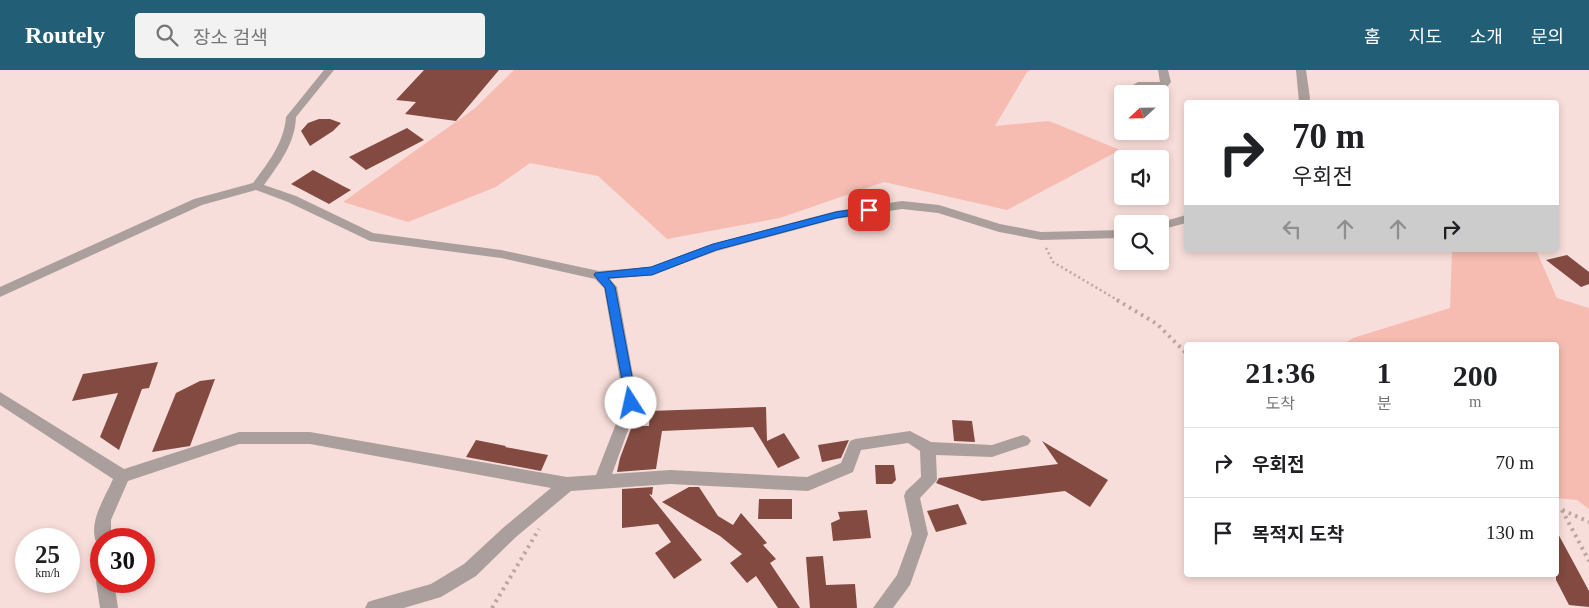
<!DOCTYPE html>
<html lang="ko">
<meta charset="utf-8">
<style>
:root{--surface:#fff;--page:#f2f2f2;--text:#202124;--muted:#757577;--line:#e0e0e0;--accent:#235e77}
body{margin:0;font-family:"Times New Roman","Noto Sans KR",serif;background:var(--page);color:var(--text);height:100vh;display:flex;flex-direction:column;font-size:19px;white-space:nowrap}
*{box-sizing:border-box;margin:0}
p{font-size:16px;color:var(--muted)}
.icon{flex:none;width:28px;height:28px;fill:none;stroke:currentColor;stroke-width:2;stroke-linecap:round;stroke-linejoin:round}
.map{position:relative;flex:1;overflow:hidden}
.side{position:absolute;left:1184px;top:272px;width:375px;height:235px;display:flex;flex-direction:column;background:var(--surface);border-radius:5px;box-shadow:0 2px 8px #0003}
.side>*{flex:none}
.hud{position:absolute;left:1184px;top:30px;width:375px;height:152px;border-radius:5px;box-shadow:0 2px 8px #0003;background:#fff;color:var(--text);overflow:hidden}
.needle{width:32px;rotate:248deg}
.controls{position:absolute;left:1114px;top:15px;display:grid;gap:10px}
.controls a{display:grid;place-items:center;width:55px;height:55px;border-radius:5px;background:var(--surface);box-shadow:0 2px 8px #0003;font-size:25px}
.speed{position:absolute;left:15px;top:458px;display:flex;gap:10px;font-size:25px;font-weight:700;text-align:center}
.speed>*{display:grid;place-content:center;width:65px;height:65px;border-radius:50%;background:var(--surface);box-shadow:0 2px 8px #0003;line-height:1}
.speed small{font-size:12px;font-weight:400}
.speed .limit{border:8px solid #d22;background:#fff;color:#111}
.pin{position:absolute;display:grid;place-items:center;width:42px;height:42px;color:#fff;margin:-21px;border-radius:10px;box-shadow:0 2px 8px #0006}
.me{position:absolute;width:55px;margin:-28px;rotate:350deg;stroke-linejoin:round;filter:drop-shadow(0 0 4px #0008)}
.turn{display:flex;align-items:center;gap:18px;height:105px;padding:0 25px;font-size:22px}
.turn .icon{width:65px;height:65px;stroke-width:2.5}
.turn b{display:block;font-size:35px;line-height:42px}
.lanes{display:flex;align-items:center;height:48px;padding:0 25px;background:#0003;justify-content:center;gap:25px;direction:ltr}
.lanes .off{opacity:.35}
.eta{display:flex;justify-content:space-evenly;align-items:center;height:85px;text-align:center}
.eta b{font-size:30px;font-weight:600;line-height:35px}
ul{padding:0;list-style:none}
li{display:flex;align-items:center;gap:15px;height:70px;padding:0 25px;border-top:1px solid var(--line)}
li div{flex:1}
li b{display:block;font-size:19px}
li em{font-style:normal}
header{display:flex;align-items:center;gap:30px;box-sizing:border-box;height:70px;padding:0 25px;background:var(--accent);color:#fff}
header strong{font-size:24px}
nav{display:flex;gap:28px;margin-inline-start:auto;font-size:18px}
.search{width:350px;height:45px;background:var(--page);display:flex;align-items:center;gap:12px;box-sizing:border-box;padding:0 18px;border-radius:5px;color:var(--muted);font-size:19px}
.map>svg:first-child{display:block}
</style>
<header>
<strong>Routely</strong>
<div class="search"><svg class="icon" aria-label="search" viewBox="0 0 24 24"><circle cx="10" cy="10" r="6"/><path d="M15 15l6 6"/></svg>장소 검색</div>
<nav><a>홈</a><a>지도</a><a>소개</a><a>문의</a></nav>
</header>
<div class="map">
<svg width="1589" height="538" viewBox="0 0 1589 538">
<rect width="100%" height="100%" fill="#f8deda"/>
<!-- green -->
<path fill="#f6bcb2" d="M514 0H1031L1027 2 995 56 1049 51 1120 80 1007 140 884 112 780 148 667 169 598 106 530 93 496 117 408 152 343 132 474 39Z
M1452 180H1536L1557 228 1589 238V439L1577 430 1556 428V275H1342L1353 268 1450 238Z"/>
<!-- building -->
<path fill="#824a41" d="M424 0H499L456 51 405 44 416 32 396 30Z
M319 49H330L341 53 333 61 310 76 301 61 308 53Z
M407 58 424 70 366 100 349 87Z
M313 100 343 116 351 120 329 134 291 114Z
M1567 185 1589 202V214L1581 217 1546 190Z
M158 292 149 318 142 319 119 380 100 367 118 323 72 331 83 304Z
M215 309 190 376 152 382 176 323 200 311Z
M766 337 767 371 784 363 800 388 778 398 753 357 662 361 656 399 617 402 620 388 632 356H649L650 341Z
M952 350 972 351 975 372 954 371Z
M476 370 506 376 505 377 548 385 541 401 466 387Z
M849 370 841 388 822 392 818 375Z
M1042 371 1108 410 1090 437 1065 421 982 431 936 413 939 408 1058 394Z
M875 395H894L896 410 892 414H876Z
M653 417 652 425 649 424 702 490 674 509 655 483 671 472 658 454 622 458V419Z
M689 417H699L718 446 733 455 741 443 767 473 763 475 776 489 770 493 800 538H778L756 506 747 513 730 493 742 484 720 466 662 432Z
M759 429H792V449H758Z
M958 434 967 454 936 462 927 441Z
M867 440 871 468 833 471 831 453 840 449 838 442Z
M1556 460 1589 521V537L1569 535 1556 510Z
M823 486 826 515 855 514 857 538H810L806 487Z"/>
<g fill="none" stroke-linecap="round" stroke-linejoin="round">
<!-- path-far1 -->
<path stroke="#baa5a2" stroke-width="2.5" stroke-dasharray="2 3" stroke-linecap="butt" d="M1046 178 1053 192 1119 231"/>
<!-- path -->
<path stroke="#baa5a2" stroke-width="4" stroke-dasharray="2.5 4.5" stroke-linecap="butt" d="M1117 230 1157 254 1186 283
M1556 437 1589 452
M1562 440 1589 491
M492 538 539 459"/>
<!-- street -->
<path fill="#aa9f9d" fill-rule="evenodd" d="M324 0H334L296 47C295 74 279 94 264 115L296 126 373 163 501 180 599 201 651 197 709 175 836 141 902 131 939 135 1000 154 1041 162 1122 160V168L1041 170 999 162 938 143 902 139 836 149 717 181 652 205 610 209 617 217 638 333 612 404 670 400 807 407 841 393 850 371 855 369 910 361 931 372 992 375 1023 365 1028 367 1031 371 1028 375 992 387 936 385 937 410 920 428 928 464 910 515 893 538H873L897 505 912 464 904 426 906 421 921 407 920 381 908 373 861 380 853 402 808 421 670 414 571 421 516 467 476 506 441 527 404 538H365L368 532 374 530 431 514 464 494 504 457 551 418 310 374H239L128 411 111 450V469H101V476L97 474C87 453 105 428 113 409L0 335V322L124 399 239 362H310L567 407 596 405 624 333 604 218 595 209 501 188 370 171 288 132 256 120 202 135 0 227V217L194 129 253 113C268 93 284 73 286 47Z
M1158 0H1168L1171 12 1167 17 1138 18 1133 15 1138 12H1160Z
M1296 0H1306L1310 28 1309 32H1299Z
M1186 145V153L1160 160V154H1155Z
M101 504V511H114L118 538H100L96 511Z"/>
</g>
<!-- route -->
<path fill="#1a73e8" stroke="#114b97" d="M869 137 872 138V142L836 148 716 180 652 205 608 208 615 217 637 333 636 337H627L605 218 594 205 595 203 651 197 713 174 836 142Z"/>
</svg>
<div class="controls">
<a><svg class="needle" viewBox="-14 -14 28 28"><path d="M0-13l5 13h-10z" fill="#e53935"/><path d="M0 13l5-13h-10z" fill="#757577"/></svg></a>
<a><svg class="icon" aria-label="sound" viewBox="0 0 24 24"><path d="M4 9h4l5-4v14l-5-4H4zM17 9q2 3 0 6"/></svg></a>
<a><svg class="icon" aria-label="search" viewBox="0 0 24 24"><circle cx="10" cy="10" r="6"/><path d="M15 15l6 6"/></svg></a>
</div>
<div class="speed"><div>25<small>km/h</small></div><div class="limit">30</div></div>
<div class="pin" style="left:869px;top:140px;background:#d93025"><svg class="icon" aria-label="arrive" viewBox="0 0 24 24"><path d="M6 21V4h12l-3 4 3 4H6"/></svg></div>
<svg class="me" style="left:631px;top:333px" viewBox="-20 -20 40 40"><circle r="19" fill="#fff"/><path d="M0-13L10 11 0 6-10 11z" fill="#1a73e8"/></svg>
<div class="hud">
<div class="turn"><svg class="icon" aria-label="right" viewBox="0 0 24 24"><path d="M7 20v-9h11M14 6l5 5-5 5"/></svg><div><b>70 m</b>우회전</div></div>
<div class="lanes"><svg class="icon off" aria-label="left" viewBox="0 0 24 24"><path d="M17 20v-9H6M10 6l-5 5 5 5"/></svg><svg class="icon off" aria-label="ahead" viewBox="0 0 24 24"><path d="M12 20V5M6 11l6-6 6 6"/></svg><svg class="icon off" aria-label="ahead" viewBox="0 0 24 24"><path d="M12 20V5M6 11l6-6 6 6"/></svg><svg class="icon" aria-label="right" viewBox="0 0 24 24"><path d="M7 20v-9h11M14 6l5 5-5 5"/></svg></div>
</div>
<section class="side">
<div class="eta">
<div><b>21:36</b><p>도착</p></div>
<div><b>1</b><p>분</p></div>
<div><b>200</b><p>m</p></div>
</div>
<ul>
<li><svg class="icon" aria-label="right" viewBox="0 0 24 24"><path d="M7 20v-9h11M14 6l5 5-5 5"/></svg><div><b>우회전</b></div><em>70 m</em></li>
<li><svg class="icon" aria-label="arrive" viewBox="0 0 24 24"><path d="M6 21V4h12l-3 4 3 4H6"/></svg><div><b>목적지 도착</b></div><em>130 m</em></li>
</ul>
</section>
</div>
